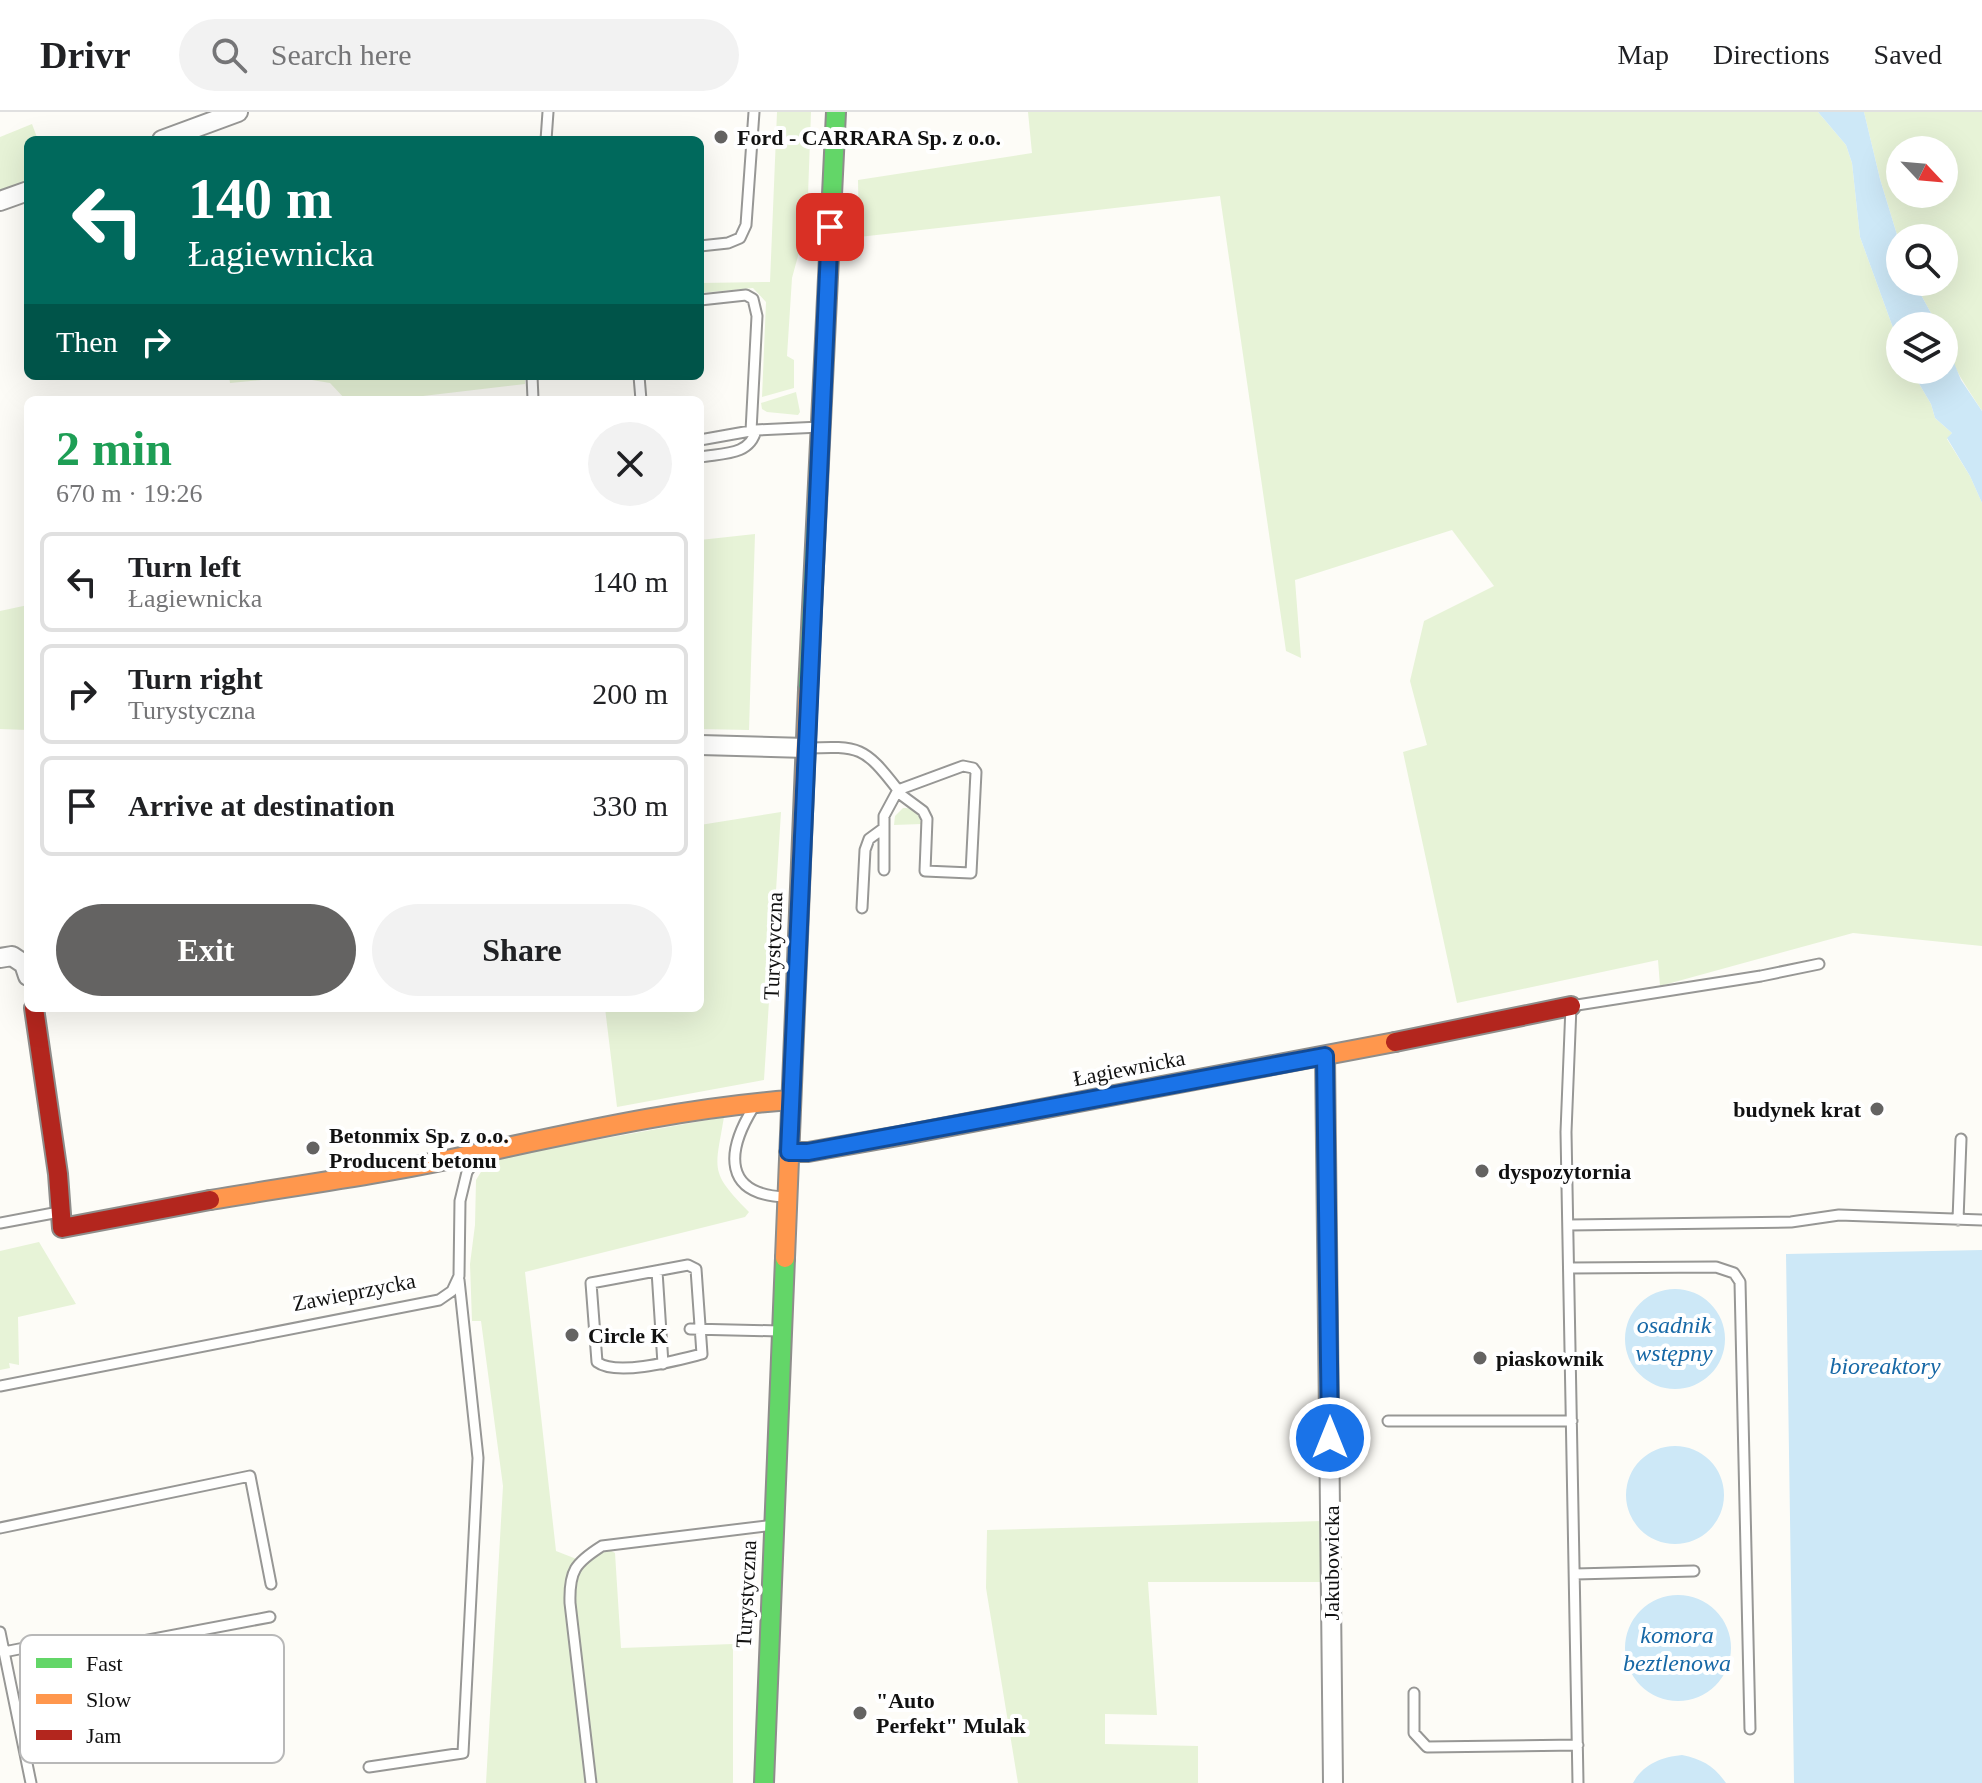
<!DOCTYPE html>
<meta charset="utf-8">
<style>
:root{--surface:#fff;--page:#f2f2f2;--text:#202124;--muted:#757577;--line:#e0e0e0;--accent:#646362}
body{margin:0;font-family:Georgia,serif;background:var(--page);color:var(--text);height:100vh;display:flex;flex-direction:column;font-size:30px;white-space:nowrap}
*{box-sizing:border-box;margin:0}
p{font-size:26px;color:var(--muted)}
.icon{flex:none;width:44px;height:44px;fill:none;stroke:currentColor;stroke-width:2;stroke-linecap:round;stroke-linejoin:round}
.map{position:relative;flex:1;overflow:hidden}
.details{position:absolute;left:24px;top:284px;width:680px;height:616px;display:flex;flex-direction:column;background:var(--surface);border-radius:12px;box-shadow:0 8px 32px #0002}
.details>*{flex:none}
.hud{position:absolute;left:24px;top:24px;width:680px;height:244px;border-radius:12px;box-shadow:0 8px 32px #0002;background:#00695c;color:#fff;overflow:hidden}
.needle{width:52px;rotate:116deg}
.fabs{position:absolute;left:1886px;top:24px;display:grid;gap:16px}
.fabs a{display:grid;place-items:center;width:72px;height:72px;border-radius:50%;background:var(--surface);box-shadow:0 8px 32px #0002;font-size:40px}
.pin{position:absolute;display:grid;place-items:center;width:68px;height:68px;color:#fff;margin:-34px;border-radius:16px;box-shadow:0 4px 12px #0006}
.me{position:absolute;width:88px;margin:-44px;rotate:0deg;stroke-linejoin:round;filter:drop-shadow(0 0 6px #0008)}
.turn{display:flex;align-items:center;gap:28px;height:168px;padding:0 32px;font-size:36px}
.turn .icon{width:104px;height:104px;stroke-width:2.5}
.turn b{display:block;font-size:56px;line-height:68px}
.then{display:flex;align-items:center;height:76px;padding:0 32px;background:#0003;gap:16px;font-size:30px}
.round{display:grid;place-items:center;flex:none;width:84px;height:84px;border-radius:42px;background:var(--page)}
.summary{display:flex;align-items:center;justify-content:space-between;height:136px;padding:0 32px}
h1{font-size:48px;font-weight:600;line-height:60px;color:#1e9e55}
.primary-button{display:flex;gap:16px;margin-top:auto;padding:16px 32px}
.primary-button a{flex:1;height:92px;border-radius:48px;background:var(--accent);color:#fff;font-size:32px;font-weight:600;line-height:92px;text-align:center}
.primary-button a+a{background:var(--page);color:var(--text)}
ul{padding:0;list-style:none}
li{display:flex;align-items:center;gap:24px;height:100px;margin:0 16px 12px;padding:0 16px;border:4px solid var(--line);border-radius:12px}
li div{flex:1}
li b{display:block;font-size:30px}
li em{font-style:normal}
header{display:flex;align-items:center;gap:48px;box-sizing:border-box;height:112px;padding:0 40px;background:var(--surface);border-bottom:2px solid var(--line)}
header strong{font-size:38px}
nav{display:flex;gap:44px;margin-inline-start:auto;font-size:28px}
.search{width:560px;height:72px;background:var(--page);display:flex;align-items:center;gap:20px;box-sizing:border-box;padding:0 28px;border-radius:44px;color:var(--muted);font-size:30px}
.map>svg:first-child{display:block}
</style>
<header>
<strong>Drivr</strong>
<div class="search"><svg class="icon" aria-label="search" viewBox="0 0 24 24"><circle cx="10" cy="10" r="6"/><path d="M15 15l6 6"/></svg>Search here</div>
<nav><a>Map</a><a>Directions</a><a>Saved</a></nav>
</header>
<div class="map">
<svg width="1982" height="1671" viewBox="0 0 1982 1671">
<rect width="100%" height="100%" fill="#fdfcf7"/>
<!-- green -->
<path fill="#e7f3d7" fill-rule="evenodd" d="M777 0H811L807 111 792 166 787 244 794 248V276L762 285 766 190 753 176 700 181V171L770 170Z
M1028 0H1818L1846 33 1852 51 1860 125 1900 235V258H1911L1931 292 1935 306 1952 321 1947 327 1970 364 1982 391V834L1853 821 1660 874 1658 848 1457 891 1403 640 1427 633 1410 569 1424 509 1494 474 1452 418 1295 468 1301 546 1286 539 1220 84 859 125 858 68 1032 41Z
M1864 0H1982V299C1966 273 1944 246 1944 214H1938L1914 170H1944V126H1900V147L1898 126 1880 67ZM1900 38H1944V82H1900Z
M32 12 38 28H28V68L0 80V25Z
M229 264H525V272L389 288H346L330 271 294 265 230 271Z
M796 280 800 300 798 303 767 300 762 297 761 291Z
M755 422 749 618 700 617V428Z
M28 493V618L0 617V499Z
M903 696C914 695 920 701 921 712L894 713 895 704Z
M781 700 764 968 617 995 605 896H700V713Z
M724 1005C715 1059 709 1059 749 1100L745 1105 525 1160 556 1439 579 1448 602 1434 615 1441 621 1536 733 1532V1671H486L503 1374 481 1209H472L470 1152 475 1113 476 1068 484 1055 495 1046Z
M39 1130 76 1192 18 1205 19 1253 9 1251 10 1256 0 1258V1139Z
M1322 1409 1324 1470H1148L1157 1603 1105 1602V1632L1198 1634V1671H1018L986 1476 987 1418Z"/>
<!-- water -->
<path fill="#cde8f7" d="M1818 0H1864L1880 67 1898 126 1900 170H1914L1938 214H1900V235L1860 125 1852 51 1846 33Z
M1944 226 1961 268 1982 299V391L1970 364 1947 326 1952 321 1935 306 1931 292 1911 258H1944Z
M1982 1138V1671H1794L1786 1142Z
M1625 1227a50 50 0 1 1 100 0a50 50 0 1 1-100 0Z
M1626 1383a49 49 0 1 1 98 0a49 49 0 1 1-98 0Z
M1625 1536a53 53 0 1 1 106 0a53 53 0 1 1-106 0Z
M1682 1643C1702 1647 1714 1654 1726 1671H1633C1643 1652 1662 1645 1682 1643Z"/>
<g fill="none" stroke-linecap="round" stroke-linejoin="round">
<defs>
<path id="lane" d="M546 28 548 0
M700 134 728 131 740 126 746 113 754 0
M700 188 746 183 753 187 757 204 751 319
M532 264 533 287
M639 264 641 288
M700 328 756 318
M700 345C722 341 750 344 756 318L820 315
M806 636C860 634 864 634 898 678L900 682 923 699 927 707 925 759 971 761 976 660 973 656 963 654 898 678 884 704V758
M862 796 865 738 869 727 884 716
M753 996C726 1040 723 1083 786 1085
M1958 1108 1961 1027
M0 1111 59 1100
M1569 1113 1791 1110 1839 1103 1982 1108
M688 1153 696 1157 702 1242C678 1248 617 1265 597 1250L591 1171Z
M1570 1156 1716 1155 1734 1161 1740 1170 1750 1617
M657 1159 663 1252
M690 1217 779 1219
M0 1274 439 1188 452 1179 459 1164 460 1089 467 1060 476 1047
M1388 1309H1572
M0 1416 250 1364 271 1472
M1575 1462 1694 1459
M0 1520 31 1671
M4 1540 29 1535 32 1550 270 1505
M1414 1581V1621L1427 1635 1578 1633
M369 1655 463 1641 478 1346 459 1168
M591 1671 570 1491C569 1459 575 1451 602 1434L774 1413
M1578 1671 1566 1020 1571 894 1761 864 1819 852"/>
<path id="street" d="M162 28 238 0
M0 89 28 79
M700 633 806 636
M0 846 12 844 24 852 28 864
M1325 944 1333 1671"/>
<path id="fast" d="M808 578 836 0
M764 1671 785 1146"/>
<path id="slow" d="M789 1040H808L904 1023 1395 930
M210 1088C300 1073 391 1061 479 1041 583 1019 684 996 790 988
M785 1146 808 578"/>
<path id="jam" d="M34 896 58 1062 62 1116 210 1088
M1395 930 1571 894"/>
</defs>
<!-- lane casing -->
<use href="#lane" stroke="#979795" stroke-width="13"/>
<!-- street casing -->
<use href="#street" stroke="#979795" stroke-width="22"/>
<!-- fast casing -->
<use href="#fast" stroke="#8e8d8b" stroke-width="22"/>
<!-- slow casing -->
<use href="#slow" stroke="#8e8d8b" stroke-width="22"/>
<!-- jam casing -->
<use href="#jam" stroke="#8e8d8b" stroke-width="22"/>
<!-- lane -->
<use href="#lane" stroke="#fffffe" stroke-width="9"/>
<!-- street -->
<use href="#street" stroke="#fffffe" stroke-width="18"/>
<!-- fast -->
<use href="#fast" stroke="#63d668" stroke-width="18"/>
<!-- slow -->
<use href="#slow" stroke="#ff974d" stroke-width="18"/>
<!-- jam -->
<use href="#jam" stroke="#b3261e" stroke-width="18"/>
</g>
<g fill="none" stroke-linecap="round" stroke-linejoin="round">
<defs>
<path id="route" d="M830 115 789 1040H808L1325 944 1330 1326"/>
</defs>
<!-- route casing -->
<use href="#route" stroke="#114b97" stroke-width="20"/>
<!-- route -->
<use href="#route" stroke="#1a73e8" stroke-width="14"/>
</g>
<!-- markers -->
<g fill="#646362" stroke="#fff" stroke-width="3">
<circle cx="721" cy="25" r="8"/>
<circle cx="1877" cy="997" r="8"/>
<circle cx="313" cy="1036" r="8"/>
<circle cx="1482" cy="1059" r="8"/>
<circle cx="572" cy="1223" r="8"/>
<circle cx="1480" cy="1246" r="8"/>
<circle cx="860" cy="1601" r="8"/>
</g>
<g text-anchor="middle" dominant-baseline="central" stroke-width="8" stroke-linejoin="round" paint-order="stroke">
<!-- poi labels -->
<g font-size="22" font-weight="bold" fill="#111" stroke="#fff" text-anchor="start">
<text x="737" y="25">Ford - CARRARA Sp. z o.o.</text>
<text x="1861" y="997" text-anchor="end">budynek krat</text>
<text x="329" y="1023">Betonmix Sp. z o.o.<tspan x="329" dy="25">Producent betonu</tspan></text>
<text x="1498" y="1059">dyspozytornia</text>
<text x="588" y="1223">Circle K</text>
<text x="1496" y="1246">piaskownik</text>
<text x="876" y="1588">"Auto<tspan x="876" dy="25">Perfekt" Mulak</tspan></text>
</g>
<!-- street labels -->
<g font-size="22" fill="#111" stroke="#fff">
<text transform="translate(773 834) rotate(-88)">Turystyczna</text>
<text transform="translate(1129 956) rotate(-11)">Łagiewnicka</text>
<text transform="translate(354 1180) rotate(-11)">Zawieprzycka</text>
<text transform="translate(1331 1451) rotate(-90)">Jakubowicka</text>
<text transform="translate(746 1482) rotate(-87)">Turystyczna</text>
</g>
<!-- water labels -->
<g font-size="24" font-style="italic" fill="#1768a6" stroke="#fff">
<text x="1674" y="1213">osadnik<tspan x="1674" dy="28">wstępny</tspan></text>
<text x="1885" y="1254">bioreaktory</text>
<text x="1677" y="1523">komora<tspan x="1677" dy="28">beztlenowa</tspan></text>
</g>
</g>
<!-- legend -->
<rect x="20" y="1523" width="264" height="128" rx="12" fill="#fff" stroke="#b8b8b8" stroke-width="2"/>
<rect x="36" y="1546" width="36" height="10" fill="#63d668"/>
<rect x="36" y="1582" width="36" height="10" fill="#ff974d"/>
<rect x="36" y="1618" width="36" height="10" fill="#b3261e"/>
<g font-size="22" fill="#111">
<text x="86" y="1559">Fast</text>
<text x="86" y="1595">Slow</text>
<text x="86" y="1631">Jam</text>
</g>
</svg>
<div class="fabs">
<a><svg class="needle" viewBox="-14 -14 28 28"><path d="M0-13l5 13h-10z" fill="#e53935"/><path d="M0 13l5-13h-10z" fill="#757577"/></svg></a>
<a><svg class="icon" aria-label="search" viewBox="0 0 24 24"><circle cx="10" cy="10" r="6"/><path d="M15 15l6 6"/></svg></a>
<a><svg class="icon" aria-label="layers" viewBox="0 0 24 24"><path d="M12 4l9 5-9 5-9-5zM3 14l9 5 9-5"/></svg></a>
</div>
<div class="pin" style="left:830px;top:115px;background:#d93025"><svg class="icon" aria-label="arrive" viewBox="0 0 24 24"><path d="M6 21V4h12l-3 4 3 4H6"/></svg></div>
<svg class="me" style="left:1330px;top:1326px" viewBox="-20 -20 40 40"><circle r="17" fill="#1a73e8" stroke="#fff" stroke-width="3"/><path d="M0-11L8 9 0 5-8 9z" fill="#fff"/></svg>
<div class="hud">
<div class="turn"><svg class="icon" aria-label="left" viewBox="0 0 24 24"><path d="M17 20v-9H6M10 6l-5 5 5 5"/></svg><div><b>140 m</b>Łagiewnicka</div></div>
<div class="then">Then<svg class="icon" aria-label="right" viewBox="0 0 24 24"><path d="M7 20v-9h11M14 6l5 5-5 5"/></svg></div>
</div>
<section class="details">
<div class="summary"><div><h1>2 min</h1><p>670 m · 19:26</p></div><a class="round"><svg class="icon" aria-label="close" viewBox="0 0 24 24"><path d="M6 6l12 12M18 6L6 18"/></svg></a></div>
<ul>
<li><svg class="icon" aria-label="left" viewBox="0 0 24 24"><path d="M17 20v-9H6M10 6l-5 5 5 5"/></svg><div><b>Turn left</b><p>Łagiewnicka</p></div><em>140 m</em></li>
<li><svg class="icon" aria-label="right" viewBox="0 0 24 24"><path d="M7 20v-9h11M14 6l5 5-5 5"/></svg><div><b>Turn right</b><p>Turystyczna</p></div><em>200 m</em></li>
<li><svg class="icon" aria-label="arrive" viewBox="0 0 24 24"><path d="M6 21V4h12l-3 4 3 4H6"/></svg><div><b>Arrive at destination</b></div><em>330 m</em></li>
</ul>
<div class="primary-button"><a>Exit</a><a>Share</a></div>
</section>
</div>
